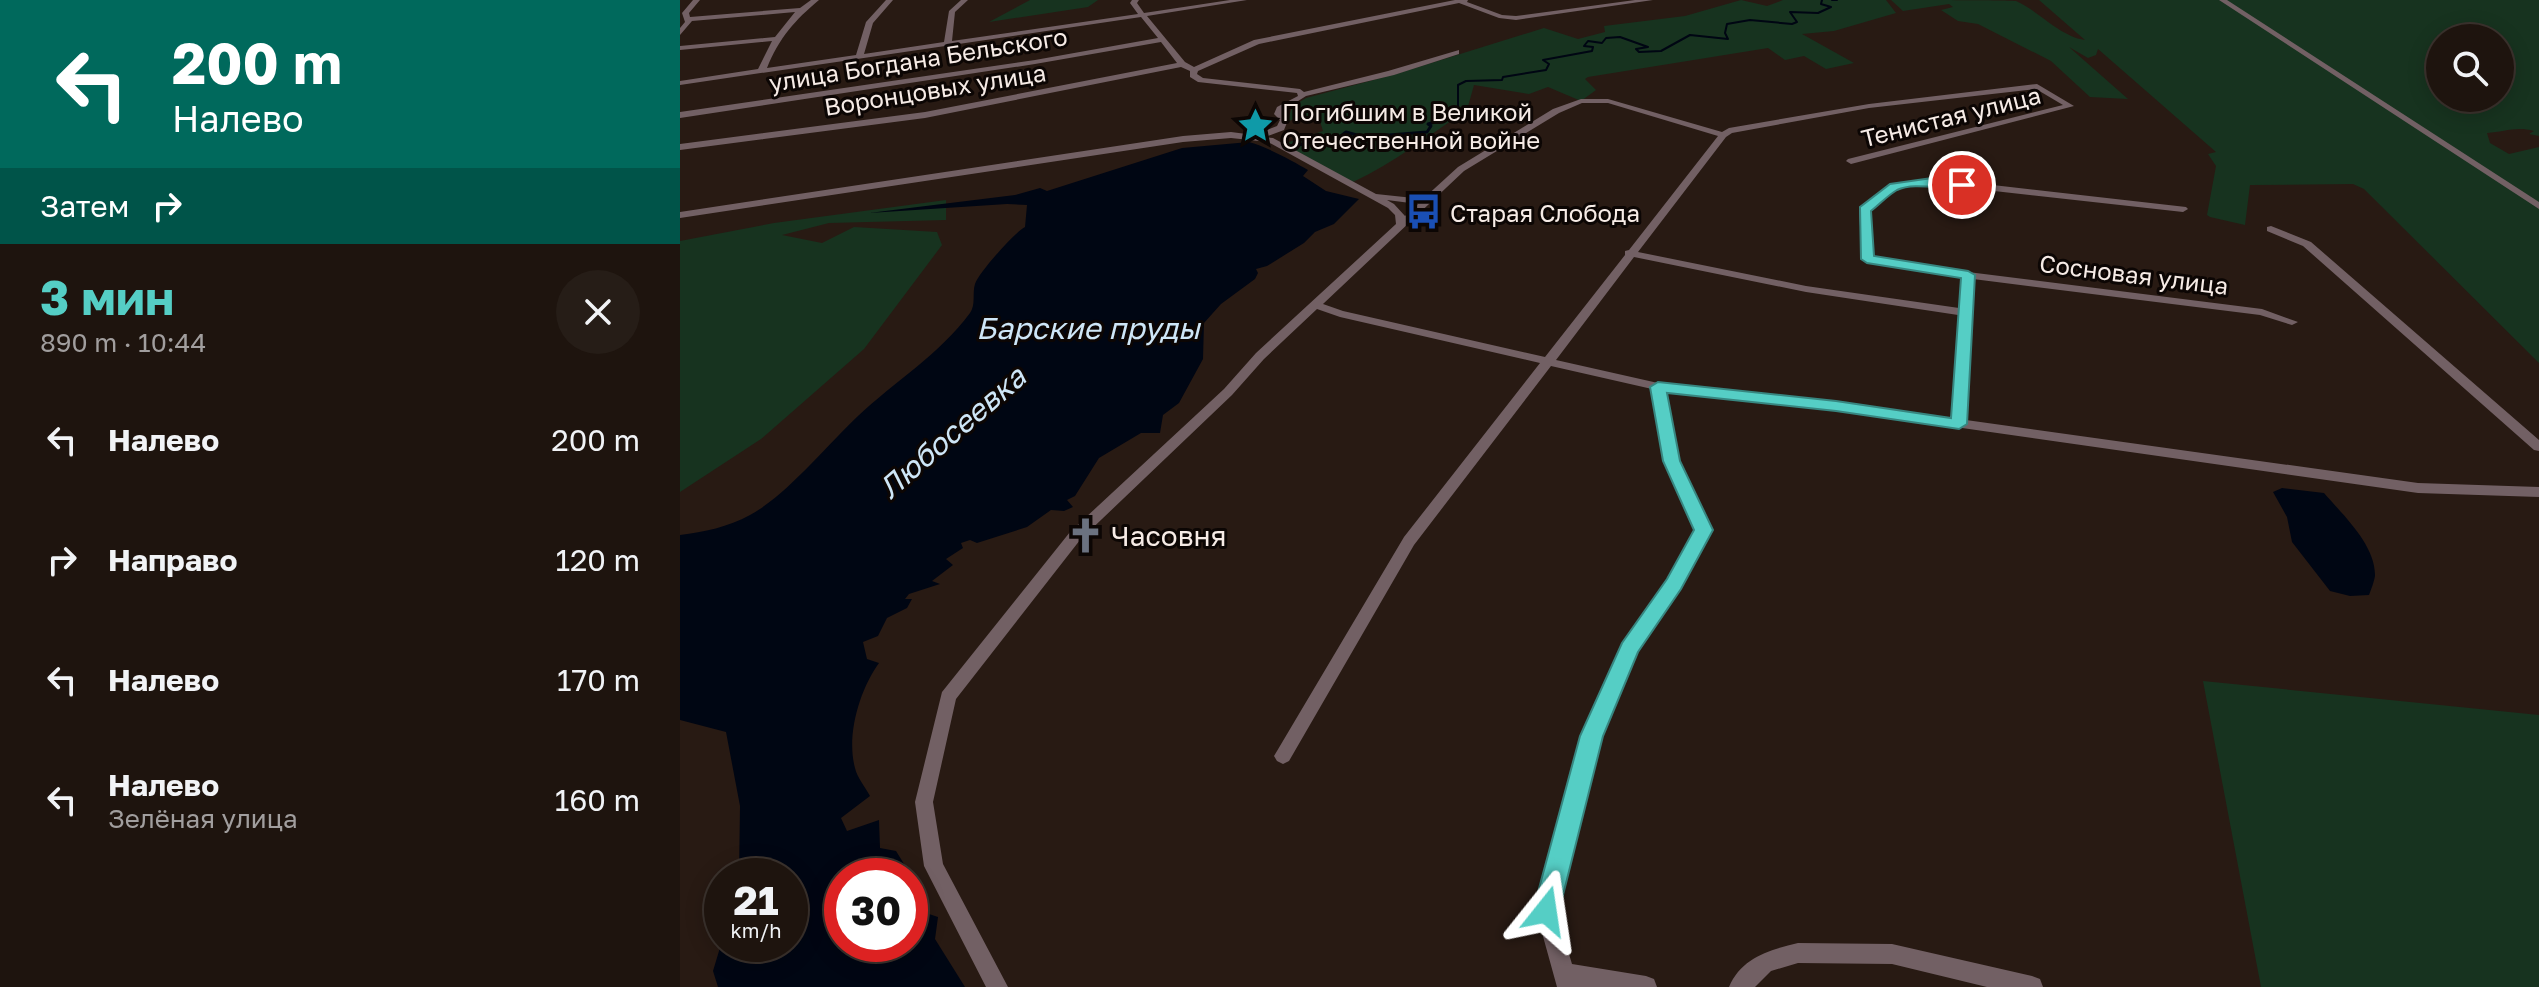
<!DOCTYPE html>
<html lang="ru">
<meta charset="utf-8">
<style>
:root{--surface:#1e140e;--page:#261d17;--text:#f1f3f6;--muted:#a19e9e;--line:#3c332e;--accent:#55cec5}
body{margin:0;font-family:"Golos Text",sans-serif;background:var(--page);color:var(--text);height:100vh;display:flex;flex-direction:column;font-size:30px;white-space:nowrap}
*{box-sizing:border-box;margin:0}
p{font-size:26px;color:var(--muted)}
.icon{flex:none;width:44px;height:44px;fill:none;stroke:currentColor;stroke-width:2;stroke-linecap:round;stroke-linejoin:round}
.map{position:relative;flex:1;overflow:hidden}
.panel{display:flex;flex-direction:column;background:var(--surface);width:680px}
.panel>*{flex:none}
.banner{background:#00695c;color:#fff;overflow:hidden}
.controls{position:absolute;left:1746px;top:24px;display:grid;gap:16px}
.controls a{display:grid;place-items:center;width:88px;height:88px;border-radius:50%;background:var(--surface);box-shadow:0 4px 20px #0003,0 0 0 2px var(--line);font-size:40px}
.speed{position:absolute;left:24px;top:858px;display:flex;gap:16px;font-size:40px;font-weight:700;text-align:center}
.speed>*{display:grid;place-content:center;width:104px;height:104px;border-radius:50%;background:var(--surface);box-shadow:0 4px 20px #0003,0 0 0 2px var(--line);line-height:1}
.speed small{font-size:20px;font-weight:400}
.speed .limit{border:12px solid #d22;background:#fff;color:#111}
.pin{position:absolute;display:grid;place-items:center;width:68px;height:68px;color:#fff;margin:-34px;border:4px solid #fff;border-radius:50%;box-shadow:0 2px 8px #0007}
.me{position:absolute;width:88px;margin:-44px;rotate:15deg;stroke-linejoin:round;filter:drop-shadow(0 0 6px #0008)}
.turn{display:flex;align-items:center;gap:28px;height:168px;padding:0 40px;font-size:36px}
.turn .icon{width:104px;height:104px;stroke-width:2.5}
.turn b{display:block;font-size:56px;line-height:68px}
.then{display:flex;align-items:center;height:76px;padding:0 40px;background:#0003;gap:16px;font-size:30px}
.round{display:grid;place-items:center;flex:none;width:84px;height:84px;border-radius:42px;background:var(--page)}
.head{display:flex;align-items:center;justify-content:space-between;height:136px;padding:0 40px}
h1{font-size:48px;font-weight:700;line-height:60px;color:var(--accent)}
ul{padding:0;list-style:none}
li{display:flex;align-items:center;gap:24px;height:120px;padding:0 40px}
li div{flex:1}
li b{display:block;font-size:30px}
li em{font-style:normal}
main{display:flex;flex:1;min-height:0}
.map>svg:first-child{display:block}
</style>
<main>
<section class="panel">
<div class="banner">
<div class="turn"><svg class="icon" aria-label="left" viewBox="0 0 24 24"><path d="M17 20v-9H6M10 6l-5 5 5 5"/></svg><div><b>200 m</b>Налево</div></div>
<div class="then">Затем<svg class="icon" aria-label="right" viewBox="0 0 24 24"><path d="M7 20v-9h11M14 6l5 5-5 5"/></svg></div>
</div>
<div class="head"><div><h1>3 мин</h1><p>890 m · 10:44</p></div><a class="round"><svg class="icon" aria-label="close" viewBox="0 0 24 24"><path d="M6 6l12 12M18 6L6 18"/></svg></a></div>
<ul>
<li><svg class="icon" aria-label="left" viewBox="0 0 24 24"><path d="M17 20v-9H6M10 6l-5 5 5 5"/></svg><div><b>Налево</b></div><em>200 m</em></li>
<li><svg class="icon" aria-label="right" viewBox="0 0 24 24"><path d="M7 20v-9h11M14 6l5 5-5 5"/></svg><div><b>Направо</b></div><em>120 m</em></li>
<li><svg class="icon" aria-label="left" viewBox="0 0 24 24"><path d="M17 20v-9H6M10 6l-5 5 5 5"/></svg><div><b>Налево</b></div><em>170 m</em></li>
<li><svg class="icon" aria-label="left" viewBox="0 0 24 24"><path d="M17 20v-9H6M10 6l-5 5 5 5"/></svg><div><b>Налево</b><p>Зелёная улица</p></div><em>160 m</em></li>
</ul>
</section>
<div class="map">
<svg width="1859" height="987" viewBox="0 0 1859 987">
<rect width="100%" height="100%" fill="#281a13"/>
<!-- green -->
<path fill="#17331f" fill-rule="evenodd" d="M350 0H418L408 7 309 22Z
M1061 0 1087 6 1103 0H1206L1216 13 1154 31 1122 34 1174 63 1146 69 1124 56 1105 60 1088 48 908 77 905 79 916 90 901 101 868 87 849 94 794 85 787 110C749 135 714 163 673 182L603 144 643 131 640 121 623 115 607 122 612 107 626 98 716 74 864 28 898 39 925 32 924 26 1005 16Z
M1211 0C1232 0 1322 0 1336 1 1359 11 1379 36 1405 40L1359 0H1859V136L1849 134 1854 131C1836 126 1824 132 1807 133L1810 143 1829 154 1859 147V363L1684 189 1673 184 1570 185 1565 225 1530 217 1527 215 1536 166 1528 154 1536 152 1418 49 1416 55 1408 58 1389 47 1448 99 1410 97 1371 61 1298 24 1278 21 1261 10 1273 7 1269 4 1223 11ZM1760 38H1820V98H1760Z
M266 200V220L149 223 102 235 142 243 174 227 257 232 262 245 184 349 81 439 0 492V241L94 223Z
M1523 681 1859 715V987H1581Z"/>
<!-- water -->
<path fill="#000613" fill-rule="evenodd" d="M569 142C585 146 613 161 628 170L623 176 646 191 679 199 654 224 635 232 624 243 587 266 576 269 578 273 575 279 541 304 524 323 523 359 499 403 483 415 480 433H461L419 458 395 496 387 500 393 507 384 511 371 510 347 527 297 543 290 540 281 543 283 548 266 559 273 565 252 581 260 584 229 594 225 599H232L227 608 207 618 198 636 183 642 187 659 199 663C180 689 166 735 175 768 177 777 185 787 190 796L161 818 167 831 199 820 200 848 216 851 239 888 234 909 258 917 255 939 285 987H38L33 971 42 941V944H110V876H59L60 806 46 732 0 720V535C24 532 48 527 70 515 107 495 146 446 178 416 214 382 260 354 290 313 296 305 292 293 295 284 299 272 336 231 345 227L347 205 327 204 189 213 335 195 360 188 367 191 502 148ZM162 876H230V944H162Z
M1602 488 1644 493C1662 514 1696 545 1695 576 1694 582 1691 590 1689 595L1670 596 1650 591 1612 542 1607 517 1593 492Z"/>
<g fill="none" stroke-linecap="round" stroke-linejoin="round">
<!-- stream-far1 -->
<path stroke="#000613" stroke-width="2" d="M1152 0H1157
M762 120 778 115V85L786 81 822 80 823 77 866 70 869 64 863 60 912 51 913 47 904 46 908 41 922 43 926 38 940 37 968 47 956 49 959 52 981 51 1010 35 1048 39 1045 33 1047 24 1070 20 1112 24 1117 22 1110 12 1138 13 1151 7 1141 4 1142 0"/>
<!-- stream -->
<path stroke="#000613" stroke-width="3" d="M614 146 661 136 666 132 684 137 747 132 751 126 748 124 769 118"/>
<!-- minor -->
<path fill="#726064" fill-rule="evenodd" d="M13 0H20L9 13 10 17 120 8 131 0H139C115 20 99 38 87 68L176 55 186 22 206 0H213L193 23 184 54 264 42 269 11 281 0H288L275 12 272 41 458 14 450 3 452 0H459L457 3 464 13 550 0H567L467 16 505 62 514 67 574 40 775 0H788L787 2 822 15 836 16 955 0H973L836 20 819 18 779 3 579 44 518 71 517 74 523 78 620 89 624 92 708 71 779 50V54L714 75 626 96 604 110 602 114 608 120 604 130 585 137 593 138 696 194 743 199 778 167 873 109 901 99H928L1042 132 1049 128 1189 104 1357 84 1394 106 1171 164 1166 161 1168 159 1383 105 1356 89 1189 108 1052 133 1046 137 958 252 1126 286 1279 308 1282 277 1187 262 1182 259 1179 210 1212 184 1252 178 1506 207 1508 209 1503 212 1252 184 1218 188 1189 211 1192 257 1288 272 1582 309 1618 322 1612 325 1580 315 1293 279 1286 420 1738 483 1859 487V497L1738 493 1156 410 985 392 998 461 1030 530 999 588 956 652 921 736 876 911 892 964 966 976 974 979 977 987H877L856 911 903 736 943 644 988 580 1016 530 984 461 972 389 871 366 734 545 609 761 603 764 597 761 594 756 597 751 724 537 860 363 660 317 637 309 584 359 552 395 400 540 276 699 253 802 263 864 328 987H306L244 866 235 802 262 692 390 532 544 389 576 353 716 224 715 215 708 208 588 142 551 138 503 142 0 218V212L503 136 551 132 574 135 597 126 600 120 594 114 597 107 618 96 617 93 518 82 510 77V71L501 67 245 118 0 150V144L245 112 497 63 481 42 355 64 0 118V112L355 60 478 38 461 17 0 85V81L78 69 92 41 0 50V46L95 37 115 12 12 21 0 35V28L5 22 2 13ZM902 103H928L1038 136 949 250 945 251V255L865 357 663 311 643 304 784 171 879 113ZM707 200 738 204 725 216 714 204ZM954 257 1126 292 1278 315 1279 353 1273 418 1156 402 978 383 876 360Z
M1539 0H1547L1859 202V209Z
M1591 226 1631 242 1859 440V451L1854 450 1623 246 1587 231V227Z
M1118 943 1212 944 1352 976 1360 979 1363 987H1307L1212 964 1118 963 1091 971 1075 987H1049C1062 957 1090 950 1118 943Z"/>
</g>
<!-- route -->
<path fill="#55cec5" stroke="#378680" stroke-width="2" d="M1252 178 1282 181 1289 185C1274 194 1238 180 1217 190 1208 195 1199 205 1191 211L1194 256 1288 271 1295 275 1287 424 1279 429 1156 411 987 393 1000 461 1033 530 1001 589 958 652 923 736 879 911 875 920 866 924 857 920 853 911 900 736 942 643 987 579 1014 530 983 461 970 387 978 382 1156 401 1271 418 1281 278 1187 263 1181 259 1180 207 1210 184Z"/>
<!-- icons -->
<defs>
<symbol id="sight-bare" viewBox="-9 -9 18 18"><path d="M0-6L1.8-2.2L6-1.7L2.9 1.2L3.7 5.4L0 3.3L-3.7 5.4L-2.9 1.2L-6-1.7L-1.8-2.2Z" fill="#0f9aa8" stroke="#0c0604" stroke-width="2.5" paint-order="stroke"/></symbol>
<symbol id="bus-bare" viewBox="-9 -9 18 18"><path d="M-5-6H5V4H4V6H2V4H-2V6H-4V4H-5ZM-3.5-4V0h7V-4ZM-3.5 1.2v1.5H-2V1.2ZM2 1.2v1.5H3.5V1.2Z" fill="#1a4fb4" stroke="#0c0604" stroke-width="2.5" paint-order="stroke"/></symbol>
<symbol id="church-bare" viewBox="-9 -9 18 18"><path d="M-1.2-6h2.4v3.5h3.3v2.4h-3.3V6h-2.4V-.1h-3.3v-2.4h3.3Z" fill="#6b7280" stroke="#0c0604" stroke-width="2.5" paint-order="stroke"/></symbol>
</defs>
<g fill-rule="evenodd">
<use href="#sight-bare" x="550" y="100" width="51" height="51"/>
<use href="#bus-bare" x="718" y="186" width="51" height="51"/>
<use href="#church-bare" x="380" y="510" width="51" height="51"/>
</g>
<g text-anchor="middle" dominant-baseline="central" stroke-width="6" stroke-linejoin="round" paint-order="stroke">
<!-- far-street labels -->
<g font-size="24" fill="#f6ebe6" stroke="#0c0604">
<text transform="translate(238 59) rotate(-9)">улица Богдана Бельского</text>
<text transform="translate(255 89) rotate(-9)">Воронцовых улица</text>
<text transform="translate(1271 116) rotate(-14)">Тенистая улица</text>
<text transform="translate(1454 274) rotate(7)">Сосновая улица</text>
</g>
<!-- far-poi labels -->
<g font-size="24" fill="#f6ebe6" stroke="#0c0604" text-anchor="start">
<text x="602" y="111">Погибшим в Великой<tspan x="602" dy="28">Отечественной войне</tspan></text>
<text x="770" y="212">Старая Слобода</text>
</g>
<!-- poi labels -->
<g font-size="28" fill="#f6ebe6" stroke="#0c0604" text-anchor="start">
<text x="431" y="535">Часовня</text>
</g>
<!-- water labels -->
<g font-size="30" font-style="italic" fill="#cee6f7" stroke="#0c0604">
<text x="408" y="328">Барские пруды</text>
<text transform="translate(272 432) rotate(-41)">Любосеевка</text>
</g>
</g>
</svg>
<div class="controls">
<a><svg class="icon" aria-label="search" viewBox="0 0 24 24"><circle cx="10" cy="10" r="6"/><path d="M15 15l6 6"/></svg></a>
</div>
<div class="speed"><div>21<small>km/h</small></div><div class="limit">30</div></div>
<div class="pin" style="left:1282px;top:185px;background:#d93025"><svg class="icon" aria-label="arrive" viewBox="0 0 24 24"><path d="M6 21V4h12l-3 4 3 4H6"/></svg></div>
<svg class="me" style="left:866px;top:911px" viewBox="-20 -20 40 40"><path d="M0-17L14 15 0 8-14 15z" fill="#55cec5" stroke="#fff" stroke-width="4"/></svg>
</div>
</main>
